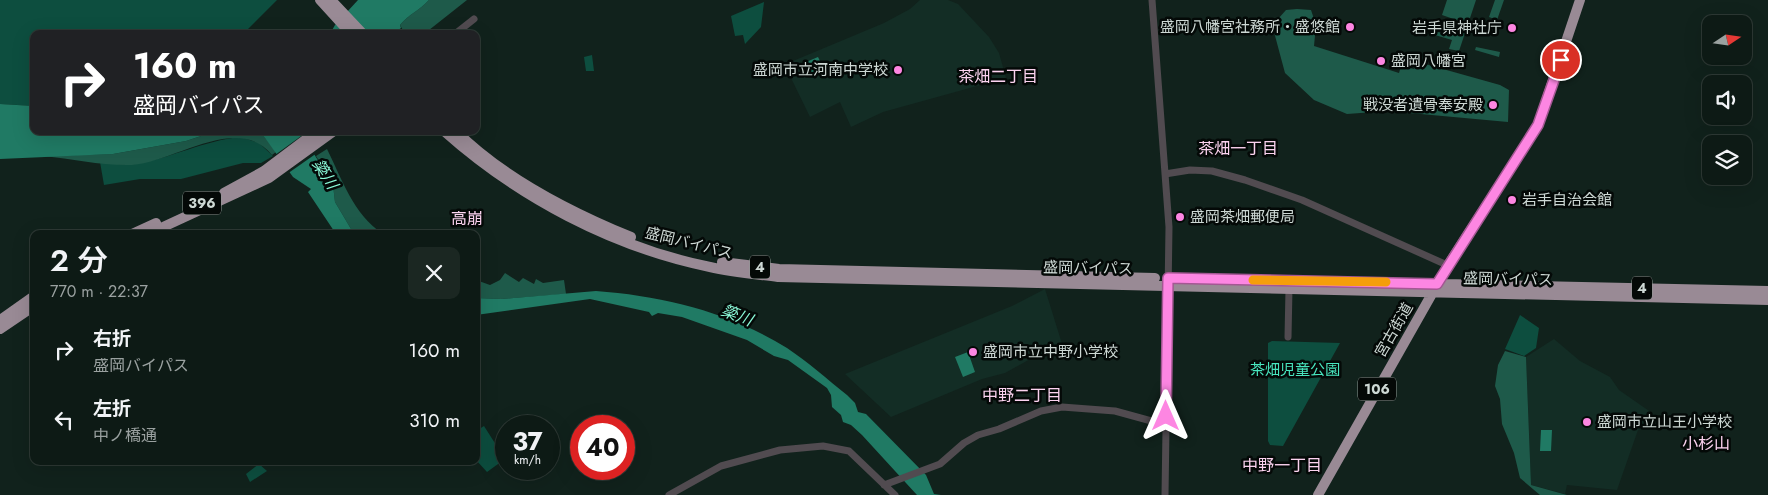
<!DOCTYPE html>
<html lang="ja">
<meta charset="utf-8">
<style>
:root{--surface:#0d1a15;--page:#1b2722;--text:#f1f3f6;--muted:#9aa1a0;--line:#2d3834}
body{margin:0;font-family:Jost,"Noto Sans JP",sans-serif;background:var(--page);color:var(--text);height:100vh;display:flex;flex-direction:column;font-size:19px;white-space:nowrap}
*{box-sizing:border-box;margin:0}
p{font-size:16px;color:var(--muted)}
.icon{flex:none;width:28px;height:28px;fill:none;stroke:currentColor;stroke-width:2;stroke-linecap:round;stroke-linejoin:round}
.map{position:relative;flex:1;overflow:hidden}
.sheet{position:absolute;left:30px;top:230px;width:450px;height:235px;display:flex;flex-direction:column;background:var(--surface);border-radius:10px;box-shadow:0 5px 20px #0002,0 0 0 1px var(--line)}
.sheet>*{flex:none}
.banner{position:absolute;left:30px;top:30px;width:450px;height:105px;border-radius:10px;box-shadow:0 5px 20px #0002,0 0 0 1px var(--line);background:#202124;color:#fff;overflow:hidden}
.needle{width:32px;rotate:77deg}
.tools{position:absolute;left:1702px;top:15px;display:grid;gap:10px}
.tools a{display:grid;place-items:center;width:50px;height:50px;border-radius:10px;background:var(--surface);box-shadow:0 5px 20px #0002,0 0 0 1px var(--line);font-size:25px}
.speed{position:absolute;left:495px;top:415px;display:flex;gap:10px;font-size:25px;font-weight:700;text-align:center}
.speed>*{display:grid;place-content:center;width:65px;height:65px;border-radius:50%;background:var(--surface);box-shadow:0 5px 20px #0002,0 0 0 1px var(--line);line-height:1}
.speed small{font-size:12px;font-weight:400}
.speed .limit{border:8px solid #d22;background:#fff;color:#111}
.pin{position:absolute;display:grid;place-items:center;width:42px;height:42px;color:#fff;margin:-21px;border:2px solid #fff;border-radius:50%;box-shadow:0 1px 5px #0007}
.me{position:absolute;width:55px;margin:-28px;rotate:0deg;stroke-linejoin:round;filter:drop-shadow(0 0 4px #0008)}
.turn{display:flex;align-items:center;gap:18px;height:105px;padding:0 20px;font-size:22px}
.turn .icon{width:65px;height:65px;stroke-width:2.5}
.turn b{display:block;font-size:35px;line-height:42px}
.round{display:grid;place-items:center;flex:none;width:52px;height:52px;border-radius:10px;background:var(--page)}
.head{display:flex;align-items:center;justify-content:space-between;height:85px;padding:0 20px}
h1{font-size:30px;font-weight:600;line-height:38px}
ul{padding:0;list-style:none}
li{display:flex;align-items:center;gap:15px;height:70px;padding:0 20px}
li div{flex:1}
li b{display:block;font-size:19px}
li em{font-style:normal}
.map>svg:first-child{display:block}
</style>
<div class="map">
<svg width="1768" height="495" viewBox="0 0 1768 495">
<rect width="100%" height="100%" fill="#11221c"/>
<!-- built -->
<path fill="#132d25" d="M920 0H948L958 4 989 37 999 53 1006 78 883 112 851 127 840 102 810 117 792 80 793 61 884 23 910 9Z
M1045 289 1063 347 1032 358 1005 373 982 379 891 417 845 374 1012 306Z
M1554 339 1580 361 1610 377 1619 390 1652 413 1638 430 1617 490 1567 485 1565 494 1531 485 1526 357Z"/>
<!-- green -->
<path fill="#0d4e3f" d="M0 0H277L243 34H34V106L0 104Z
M764 2 761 27 745 44 743 35 735 36 731 16Z
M592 55 594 71H586L584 57Z
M241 137 259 143 273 156 261 163H243L181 179H140L104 185 100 162C111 163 124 166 135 164 172 158 205 140 241 137Z
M1520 315 1539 328 1536 348 1524 356 1505 349Z
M1272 341 1340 343 1283 446 1270 445 1268 441V343Z
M484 426 505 459 487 472 476 460V431Z
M259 464 267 471 250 482 246 474Z"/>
<!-- forest -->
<path fill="#1e5a4a" d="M429 0H467L424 34H405L400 25C408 15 420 10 429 0Z
M1447 0H1476L1468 24 1442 15Z
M1495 0H1504L1497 20 1489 17Z
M1297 9 1311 10 1316 25 1314 46 1399 73 1401 66 1414 69 1418 62 1500 85 1509 90 1508 122 1388 111 1347 114 1314 100 1285 73 1274 32 1278 19 1286 10Z
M1451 28 1465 33 1459 51 1449 49 1452 40 1435 35 1437 32 1449 34Z
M1476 47 1500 52 1499 57 1475 50Z
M216 131H260L276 152 272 155C238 113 175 162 132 165 103 166 72 159 44 156L113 154 186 141Z
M327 149C342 179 353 214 383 234H354L335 202 333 185 316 156Z
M505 273 519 282 523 278 534 284 536 279 543 283 564 280 566 294 501 299 476 298V280L490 285 500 280Z
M1505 351 1526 357 1531 485 1567 495H1540L1520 478 1514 453 1502 424 1500 399 1495 386 1498 365Z"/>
<!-- water -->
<path fill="#207a64" d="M358 0H429C420 10 408 15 400 25L401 28 393 34H330L335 25Z
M818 57 824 69 804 78 799 65Z
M0 104 34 106V131H216L186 141 113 154 0 159Z
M260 131H300L333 185 335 202 354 234H336L308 192 311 189 293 177Z
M596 291C663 296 729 312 787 348 808 362 827 379 847 395L855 403 858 412 866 414 926 475 934 494 941 495H917L862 435 851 425 843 422 841 415 832 407 831 395 827 388 788 360 774 356 747 340 682 317 658 313 652 316 649 312 590 299 476 315V298L501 299Z
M968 352 975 372 963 377 955 357Z
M1541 430H1552L1551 451H1540Z"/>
<!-- pier -->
<path fill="#11221c" d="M304 134 317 153 287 174 275 155Z"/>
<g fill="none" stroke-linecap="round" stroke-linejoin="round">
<!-- minor -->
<path stroke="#514b50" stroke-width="7" d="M1152 0 1169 227 1165 495
M455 34 474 19
M1165 174 1190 170 1212 171 1245 180 1302 200 1447 265
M1288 337 1289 289
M884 485 940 464 964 443 978 435 999 429 1041 411 1062 407 1115 411 1166 425
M669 495 721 466 780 450 823 446 849 451 895 495"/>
<!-- highway -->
<path stroke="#998a95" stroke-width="10" d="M320 0 351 34
M331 0 363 34
M444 131C518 197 612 247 710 267 732 272 755 274 778 277L1768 300
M456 131C503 178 570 212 631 237
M224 193 264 171 317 131
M132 234 156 223
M148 234 269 178 334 131
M722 262 779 269 1155 278
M1207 279 1768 291
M0 320 34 296
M0 329 34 306
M1318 495 1450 262 1538 125 1580 0"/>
</g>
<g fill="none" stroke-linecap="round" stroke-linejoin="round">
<defs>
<path id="route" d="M1166 416 1168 278 1437 284 1538 125 1561 60"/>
</defs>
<!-- route casing -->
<use href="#route" stroke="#a45793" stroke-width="12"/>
<!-- route -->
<use href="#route" stroke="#fd86e2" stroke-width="9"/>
<!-- slow -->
<path stroke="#f59e0b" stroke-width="9" d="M1253 280 1386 282"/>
</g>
<!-- markers -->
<g fill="#fd86e2" stroke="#040907" stroke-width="2">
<circle cx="1350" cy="27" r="5"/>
<circle cx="1512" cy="28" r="5"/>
<circle cx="1381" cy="61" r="5"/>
<circle cx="898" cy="70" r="5"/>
<circle cx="1493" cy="105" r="5"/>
<circle cx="1512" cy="200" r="5"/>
<circle cx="1180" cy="217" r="5"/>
<circle cx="973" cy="352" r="5"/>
<circle cx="1587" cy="422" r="5"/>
</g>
<g text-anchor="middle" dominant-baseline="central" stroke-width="5" stroke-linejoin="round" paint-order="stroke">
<!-- shield labels -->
<g fill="#040907" stroke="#919a96" stroke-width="1">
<rect x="183" y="191.5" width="38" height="23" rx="4"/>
<rect x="750" y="255.5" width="20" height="23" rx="4"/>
<rect x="1632" y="276.5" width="20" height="23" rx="4"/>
<rect x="1358" y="377.5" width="38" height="23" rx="4"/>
</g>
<g font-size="14" font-weight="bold" fill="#cdd8d4">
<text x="202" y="203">396</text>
<text x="760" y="267">4</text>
<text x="1642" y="288">4</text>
<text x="1377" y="389">106</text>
</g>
<!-- poi labels -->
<g font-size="15" fill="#cdd8d4" stroke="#040907" text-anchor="start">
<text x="1340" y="27" text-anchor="end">盛岡八幡宮社務所・盛悠館</text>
<text x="1502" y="28" text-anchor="end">岩手県神社庁</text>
<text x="1391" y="61">盛岡八幡宮</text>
<text x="888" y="70" text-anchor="end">盛岡市立河南中学校</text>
<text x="1483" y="105" text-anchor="end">戦没者遺骨奉安殿</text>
<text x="1522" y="200">岩手自治会館</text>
<text x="1190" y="217">盛岡茶畑郵便局</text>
<text x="983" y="352">盛岡市立中野小学校</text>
<text x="1597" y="422">盛岡市立山王小学校</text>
</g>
<!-- street labels -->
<g font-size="15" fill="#cdd8d4" stroke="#040907">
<text transform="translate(689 243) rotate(14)">盛岡バイパス</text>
<text transform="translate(1088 268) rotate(1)">盛岡バイパス</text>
<text transform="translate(1508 279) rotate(1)">盛岡バイパス</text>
<text transform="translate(1394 330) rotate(-60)">宮古街道</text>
</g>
<!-- park labels -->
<g font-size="15" fill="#48e6bf" stroke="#040907">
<text x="1295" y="370">茶畑児童公園</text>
</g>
<!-- neighbourhood labels -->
<g font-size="16" fill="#fcd3f0" stroke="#040907">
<text x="998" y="76">茶畑二丁目</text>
<text x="1238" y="148">茶畑一丁目</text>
<text x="467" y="218">高崩</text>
<text x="1022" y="395">中野二丁目</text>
<text x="1706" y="443">小杉山</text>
<text x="1282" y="465">中野一丁目</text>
</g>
<!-- water labels -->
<g font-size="16" font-style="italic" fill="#8bfad9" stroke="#040907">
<text transform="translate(325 174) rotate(57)">簗川</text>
<text transform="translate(737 315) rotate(21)">簗川</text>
</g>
</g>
</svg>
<div class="tools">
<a><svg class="needle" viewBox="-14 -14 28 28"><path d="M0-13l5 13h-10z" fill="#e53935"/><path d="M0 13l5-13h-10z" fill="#9aa1a0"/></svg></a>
<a><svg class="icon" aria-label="sound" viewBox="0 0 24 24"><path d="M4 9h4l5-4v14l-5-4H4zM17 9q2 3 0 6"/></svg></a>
<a><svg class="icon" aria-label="layers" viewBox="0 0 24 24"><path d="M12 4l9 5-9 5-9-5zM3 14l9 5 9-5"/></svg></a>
</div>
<div class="speed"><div>37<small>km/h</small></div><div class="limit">40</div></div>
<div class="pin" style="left:1561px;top:60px;background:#d93025"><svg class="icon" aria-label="arrive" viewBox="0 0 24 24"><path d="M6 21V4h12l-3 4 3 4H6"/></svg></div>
<svg class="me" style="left:1166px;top:416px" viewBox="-20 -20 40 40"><path d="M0-17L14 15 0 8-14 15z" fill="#fd86e2" stroke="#fff" stroke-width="4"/></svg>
<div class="banner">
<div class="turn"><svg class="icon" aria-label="right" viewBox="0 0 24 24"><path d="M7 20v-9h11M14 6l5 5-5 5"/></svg><div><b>160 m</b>盛岡バイパス</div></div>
</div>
<section class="sheet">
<div class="head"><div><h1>2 分</h1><p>770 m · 22:37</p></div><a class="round"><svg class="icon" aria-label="close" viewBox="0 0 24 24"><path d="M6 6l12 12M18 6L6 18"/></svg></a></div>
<ul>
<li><svg class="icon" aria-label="right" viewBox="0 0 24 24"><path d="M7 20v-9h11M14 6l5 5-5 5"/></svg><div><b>右折</b><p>盛岡バイパス</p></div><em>160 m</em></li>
<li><svg class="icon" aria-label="left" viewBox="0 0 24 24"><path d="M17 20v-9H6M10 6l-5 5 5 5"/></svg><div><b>左折</b><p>中ノ橋通</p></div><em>310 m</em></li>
</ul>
</section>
</div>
